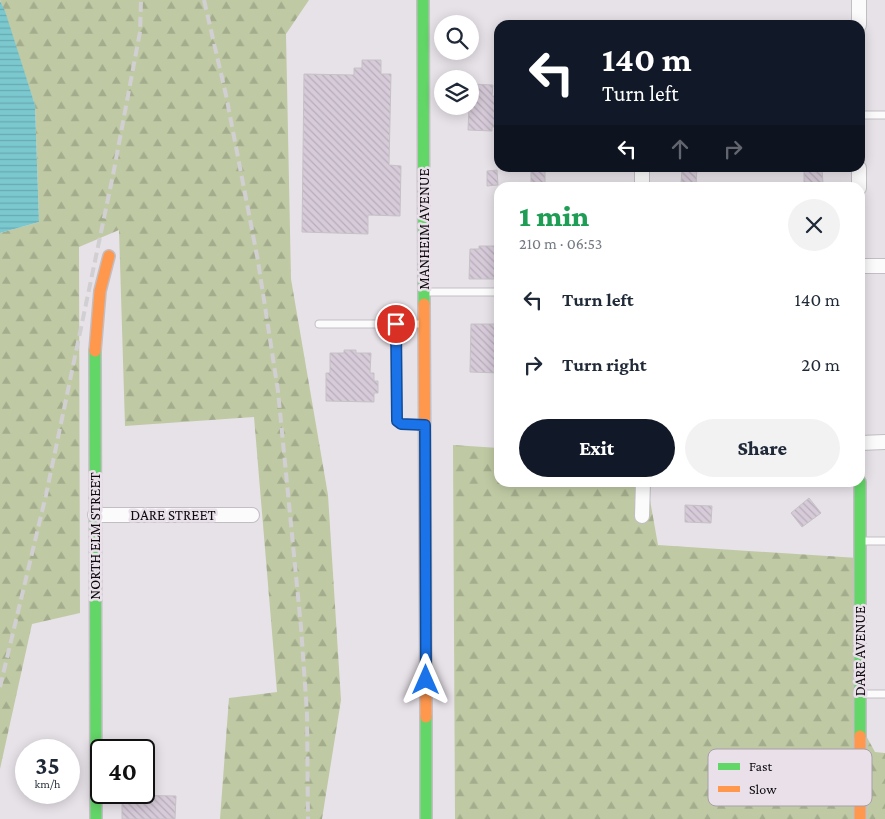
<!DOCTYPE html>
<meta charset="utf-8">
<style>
:root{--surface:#fff;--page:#f2f2f3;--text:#1f2937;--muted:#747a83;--accent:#111827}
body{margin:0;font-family:"Crimson Pro",serif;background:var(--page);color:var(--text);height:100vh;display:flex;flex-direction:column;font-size:19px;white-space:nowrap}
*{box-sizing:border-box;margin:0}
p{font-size:16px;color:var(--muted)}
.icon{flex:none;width:28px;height:28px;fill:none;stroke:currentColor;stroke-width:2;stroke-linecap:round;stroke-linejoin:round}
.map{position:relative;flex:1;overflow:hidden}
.drawer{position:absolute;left:494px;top:182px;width:371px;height:305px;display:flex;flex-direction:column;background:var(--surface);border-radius:15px;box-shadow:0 2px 12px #0003}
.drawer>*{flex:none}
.guide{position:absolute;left:494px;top:20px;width:371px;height:152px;border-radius:15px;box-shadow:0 2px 12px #0003;background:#111827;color:#fff;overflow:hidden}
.controls{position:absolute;left:434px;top:15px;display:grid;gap:10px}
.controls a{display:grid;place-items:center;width:45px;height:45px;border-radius:50%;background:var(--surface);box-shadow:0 2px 12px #0003;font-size:25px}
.speed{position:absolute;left:15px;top:739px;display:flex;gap:10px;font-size:25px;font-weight:700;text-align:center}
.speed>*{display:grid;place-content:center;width:65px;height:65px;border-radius:50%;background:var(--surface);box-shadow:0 2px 12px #0003;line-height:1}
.speed small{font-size:12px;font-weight:400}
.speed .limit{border:2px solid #111;border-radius:8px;background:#fff;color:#111}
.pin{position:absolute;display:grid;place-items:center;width:42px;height:42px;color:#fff;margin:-21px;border:2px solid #fff;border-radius:50%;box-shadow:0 1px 5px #0007}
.me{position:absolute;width:55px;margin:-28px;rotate:0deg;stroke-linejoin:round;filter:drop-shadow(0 0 4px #0008)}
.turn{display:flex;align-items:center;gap:18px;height:105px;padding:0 25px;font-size:22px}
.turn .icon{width:65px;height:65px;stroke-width:2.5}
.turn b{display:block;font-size:35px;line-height:42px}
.lanes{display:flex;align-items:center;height:48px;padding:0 25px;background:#0003;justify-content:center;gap:25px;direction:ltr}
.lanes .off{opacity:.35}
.round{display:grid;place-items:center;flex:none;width:52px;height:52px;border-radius:26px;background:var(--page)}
.head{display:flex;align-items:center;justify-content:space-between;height:85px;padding:0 25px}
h1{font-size:30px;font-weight:800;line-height:38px;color:#1e9e55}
.action{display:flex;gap:10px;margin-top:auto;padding:10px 25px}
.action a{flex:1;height:58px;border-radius:30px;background:var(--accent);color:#fff;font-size:20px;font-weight:800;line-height:58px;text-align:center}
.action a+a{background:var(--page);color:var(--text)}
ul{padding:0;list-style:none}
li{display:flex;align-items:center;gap:15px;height:65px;padding:0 25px}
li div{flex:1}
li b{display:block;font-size:19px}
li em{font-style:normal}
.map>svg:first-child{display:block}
</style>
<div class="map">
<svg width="885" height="819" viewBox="0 0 885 819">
<defs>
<pattern id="forest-firs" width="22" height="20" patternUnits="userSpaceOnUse" patternTransform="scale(1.25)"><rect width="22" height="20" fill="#bfcaa4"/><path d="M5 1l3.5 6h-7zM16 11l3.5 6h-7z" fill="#a3ac8c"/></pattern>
<pattern id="water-rules" width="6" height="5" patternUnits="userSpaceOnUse" patternTransform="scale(1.25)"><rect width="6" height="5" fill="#7bc8cf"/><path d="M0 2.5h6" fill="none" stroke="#69aab1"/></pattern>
<pattern id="building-back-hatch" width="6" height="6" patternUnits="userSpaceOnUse" patternTransform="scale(1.25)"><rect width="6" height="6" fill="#d7cbd9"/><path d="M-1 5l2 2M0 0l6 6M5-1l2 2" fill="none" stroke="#b7adb9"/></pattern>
</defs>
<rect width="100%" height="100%" fill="#e7e2e8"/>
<!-- forest -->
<path fill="url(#forest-firs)" d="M0 0H309L286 34 291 279 328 495 341 700 322 819H220L229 698 277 692 254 417 125 426 119 230 79 247 80 613 32 624 0 769V233L39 222 35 105Z
M453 445 499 448V482L647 483 658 545 858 558V721L875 752 885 753V819H455Z"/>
<!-- water -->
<path fill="url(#water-rules)" d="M0 1 5 11 35 105 39 222 0 233Z"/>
<!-- building -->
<path fill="url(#building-back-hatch)" stroke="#c5c2c6" d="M362 60H381V74H391L389 165 401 166 400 216 368 215V234L302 232 304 74 354 75V68H362Z
M470 84 493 85 492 96H499V127H492V131L468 130Z
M682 168H697L696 185 681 184Z
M804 168H822L823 184 804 185Z
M497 170 498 185 487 186V171Z
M531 171H545V186H531Z
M479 246H499V279H469L470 249H479Z
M471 324H499V373L470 372Z
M344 350H356V353H371L370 373H374V381H378V393H374V402L326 401V373H330V353H344Z
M809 498 821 513 802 527 791 513Z
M685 505 712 506 711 523 685 522Z
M122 795 176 796 175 819H122Z"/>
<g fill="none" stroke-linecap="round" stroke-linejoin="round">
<defs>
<path id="lane" d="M860 115H885
M424 292H499
M395 323 397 421 401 424 423 425
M319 324H424
M860 541H885
M860 694H885"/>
<path id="street" d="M859 0V25
M642 168V188
M859 168V188
M860 266H885
M860 443 885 442
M95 515H252
M642 516 643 482"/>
<path id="fast" d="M423 0 424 304
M95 351 96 819
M860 482V736
M426 717V819"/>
<path id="slow" d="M424 304 426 717
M95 351 100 291 109 256
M860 736V819"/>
</defs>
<!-- lane casing -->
<use href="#lane" stroke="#c2bec3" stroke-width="9"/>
<!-- street casing -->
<use href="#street" stroke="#c2bec3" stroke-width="16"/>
<!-- fast casing -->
<use href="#fast" stroke="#c2bec3" stroke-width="14"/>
<!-- slow casing -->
<use href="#slow" stroke="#c2bec3" stroke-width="14"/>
<!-- lane -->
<use href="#lane" stroke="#fbfbfc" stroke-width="7"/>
<!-- street -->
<use href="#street" stroke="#fbfbfc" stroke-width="14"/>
<!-- fast -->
<use href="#fast" stroke="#63d668" stroke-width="11"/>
<!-- slow -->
<use href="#slow" stroke="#ff974d" stroke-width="11"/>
<!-- rail -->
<path stroke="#d1cfd2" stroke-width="4" stroke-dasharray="10 5" stroke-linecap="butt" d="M204 0 226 95 258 261 278 391 301 627 307 713 308 819
M0 687 46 495 113 175 140 32 141 0"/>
</g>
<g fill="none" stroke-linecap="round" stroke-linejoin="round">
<defs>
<path id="route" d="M396 324 397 421 401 424 425 425 426 680"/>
</defs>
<!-- route casing -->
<use href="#route" stroke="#114b97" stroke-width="12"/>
<!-- route -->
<use href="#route" stroke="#1a73e8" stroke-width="9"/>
</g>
<g text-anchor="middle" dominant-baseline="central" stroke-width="5" stroke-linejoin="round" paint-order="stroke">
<!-- street labels -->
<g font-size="15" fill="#0d0a0e" stroke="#e9e0ea">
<text transform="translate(424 229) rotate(-90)">MANHEIM AVENUE</text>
<text x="173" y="515">DARE STREET</text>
<text transform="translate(95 536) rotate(-90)">NORTH ELM STREET</text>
<text transform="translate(860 651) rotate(-90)">DARE AVENUE</text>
</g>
</g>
<!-- legend -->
<rect x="708" y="749" width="164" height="57" rx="8" fill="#e9e0ea" stroke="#a7a0a8" stroke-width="1"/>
<rect x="718" y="763" width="22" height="7" fill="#63d668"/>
<rect x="718" y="786" width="22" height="6" fill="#ff974d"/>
<g font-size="14" fill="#0d0a0e">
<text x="749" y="771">Fast</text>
<text x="749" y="794">Slow</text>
</g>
</svg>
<div class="controls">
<a><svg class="icon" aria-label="search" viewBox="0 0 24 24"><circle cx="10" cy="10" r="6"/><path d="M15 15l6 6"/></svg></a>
<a><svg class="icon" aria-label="layers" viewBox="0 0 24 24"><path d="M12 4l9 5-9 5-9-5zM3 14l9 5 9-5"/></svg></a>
</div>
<div class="speed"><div>35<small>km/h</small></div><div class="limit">40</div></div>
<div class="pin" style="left:396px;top:324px;background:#d93025"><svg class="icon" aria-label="arrive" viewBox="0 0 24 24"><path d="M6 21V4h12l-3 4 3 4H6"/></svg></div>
<svg class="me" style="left:426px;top:680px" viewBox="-20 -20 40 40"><path d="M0-17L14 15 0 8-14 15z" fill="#1a73e8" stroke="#fff" stroke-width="4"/></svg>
<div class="guide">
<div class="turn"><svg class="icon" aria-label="left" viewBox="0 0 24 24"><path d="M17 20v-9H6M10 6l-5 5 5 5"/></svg><div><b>140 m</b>Turn left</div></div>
<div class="lanes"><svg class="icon" aria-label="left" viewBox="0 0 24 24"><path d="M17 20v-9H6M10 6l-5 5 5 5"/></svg><svg class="icon off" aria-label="ahead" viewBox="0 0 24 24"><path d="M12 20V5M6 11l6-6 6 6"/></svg><svg class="icon off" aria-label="right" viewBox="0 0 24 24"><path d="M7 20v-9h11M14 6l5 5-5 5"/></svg></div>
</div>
<section class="drawer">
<div class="head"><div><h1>1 min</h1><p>210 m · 06:53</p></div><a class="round"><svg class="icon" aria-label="close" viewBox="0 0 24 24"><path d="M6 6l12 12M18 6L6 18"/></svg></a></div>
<ul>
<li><svg class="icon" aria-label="left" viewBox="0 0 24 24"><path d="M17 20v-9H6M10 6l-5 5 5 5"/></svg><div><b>Turn left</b></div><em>140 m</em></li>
<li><svg class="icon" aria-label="right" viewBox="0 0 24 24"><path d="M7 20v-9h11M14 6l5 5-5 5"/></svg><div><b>Turn right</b></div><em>20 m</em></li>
</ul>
<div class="action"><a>Exit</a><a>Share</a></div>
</section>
</div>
